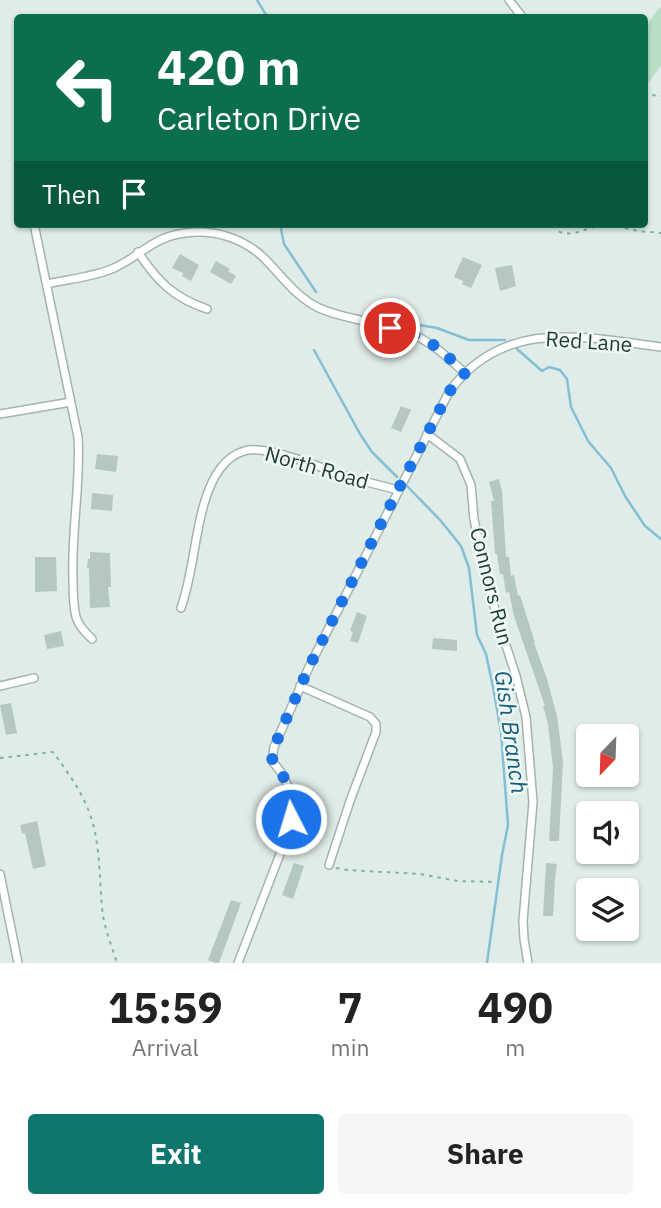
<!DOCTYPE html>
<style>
:root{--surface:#fff;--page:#f6f6f6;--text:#222;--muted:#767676;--accent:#0f766e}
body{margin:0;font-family:"IBM Plex Sans",sans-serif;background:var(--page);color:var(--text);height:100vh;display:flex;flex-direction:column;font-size:26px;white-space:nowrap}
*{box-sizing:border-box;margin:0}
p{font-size:23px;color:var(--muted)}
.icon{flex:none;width:38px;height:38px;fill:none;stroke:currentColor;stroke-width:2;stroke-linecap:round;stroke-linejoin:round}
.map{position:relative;height:963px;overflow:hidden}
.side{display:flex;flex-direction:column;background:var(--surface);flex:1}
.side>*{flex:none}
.banner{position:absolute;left:14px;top:14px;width:634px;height:214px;border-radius:7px;box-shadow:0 2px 5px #0004;background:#0b6e4f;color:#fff;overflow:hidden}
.needle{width:46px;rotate:203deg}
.controls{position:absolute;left:576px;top:724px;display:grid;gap:14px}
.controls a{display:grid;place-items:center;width:63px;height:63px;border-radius:7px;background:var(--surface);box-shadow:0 2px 5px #0004;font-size:35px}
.pin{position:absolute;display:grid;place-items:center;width:60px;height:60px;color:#fff;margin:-30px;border:4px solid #fff;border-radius:50%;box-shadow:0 2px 7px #0007}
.me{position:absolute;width:77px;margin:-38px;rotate:355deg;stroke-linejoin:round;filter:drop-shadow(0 0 5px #0008)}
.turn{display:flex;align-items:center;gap:24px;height:147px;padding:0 28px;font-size:32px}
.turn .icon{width:91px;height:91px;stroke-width:2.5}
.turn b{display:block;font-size:49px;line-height:60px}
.then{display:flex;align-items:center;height:66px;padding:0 28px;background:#0003;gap:14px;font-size:26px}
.eta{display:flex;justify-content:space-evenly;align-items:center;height:119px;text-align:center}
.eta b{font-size:42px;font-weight:700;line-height:49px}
.primary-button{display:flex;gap:14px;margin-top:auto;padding:14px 28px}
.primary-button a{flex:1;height:80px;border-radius:7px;background:var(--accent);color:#fff;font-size:28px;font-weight:700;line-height:80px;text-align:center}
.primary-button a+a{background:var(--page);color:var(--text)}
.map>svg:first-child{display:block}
</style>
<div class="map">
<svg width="661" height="963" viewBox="0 0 661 963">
<rect width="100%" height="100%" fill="#dfece8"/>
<!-- green -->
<path fill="#b7dfc6" d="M661 7V66L644 88C644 61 638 26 661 7Z"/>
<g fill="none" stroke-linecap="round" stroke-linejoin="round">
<!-- stream -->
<path stroke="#83bfd5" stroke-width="2.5" d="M257 0 268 18
M280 224 284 244 316 292
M381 307 408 323 437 328 469 340H505
M517 349 542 371 549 367 560 370 567 379 571 407 588 441 611 468 625 496 645 526 661 539
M314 350 360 434 372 452 397 477
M407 486 441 521 461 546 469 568 477 635 486 654 493 687 501 732 508 825 502 855 487 963"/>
</g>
<!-- building -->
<path fill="#b5c7c1" d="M180 254 199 265 191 281 182 276 183 273 172 268Z
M463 257 482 265 471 288 462 284 463 281 454 277Z
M216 261 230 269 228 271 236 276 231 284 210 272Z
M512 265 516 286 500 291 495 268Z
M401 406 411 410 401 432 391 428Z
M97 454 118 456 116 472 95 469Z
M499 479 502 491 506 557H509L511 576 514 575 518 596 520 595 535 643H534L547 679 557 716 563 762 559 841H549L553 768 548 724 543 706H545L514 616 509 592 506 593 503 574H500L497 554H495L491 501H494L489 482Z
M92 493 113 495 112 511 91 509Z
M90 552 110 553 111 587H108L110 607 90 608 89 568H87L88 559H90Z
M35 557H56L57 591 35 592Z
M357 612 367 616 358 643 350 641 353 632 350 631Z
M61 631 64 646 47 649 44 635Z
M433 638 457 640V651L432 649Z
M11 703 17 733 6 735 0 705Z
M37 821 46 866 33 869 25 833 22 834 20 825Z
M294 863 304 866 293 899 282 895Z
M546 863 557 864 555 879 553 916H543Z
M231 900 241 903 219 963H215L208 960Z"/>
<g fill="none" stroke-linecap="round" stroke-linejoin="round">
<defs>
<path id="minor" d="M509 0 523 18
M34 224 78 437C81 484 71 531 73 579 73 591 73 605 76 617 79 626 85 632 92 639
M138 252C157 281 174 298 207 309
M47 284C69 279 94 277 114 268 141 256 152 237 185 233 214 229 243 238 264 258 282 276 296 297 319 308 332 314 346 317 360 320 377 325 395 329 412 334 433 343 448 358 465 373
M0 414 71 402
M427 434 460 459 471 485 474 519 486 578 500 627 516 676 526 717 533 802 523 921 524 939 528 963
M181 608C193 574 194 538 204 504 210 483 221 458 244 451 267 444 326 470 351 478 367 482 382 486 398 490
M0 686 34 678
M300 686 370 717 376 724V732L350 801 329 865
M0 874 18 963
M238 963 287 836C295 806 293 784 272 761L274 747 309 667 449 392C503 317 584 337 661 347"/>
</defs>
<!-- minor casing -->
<use href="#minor" stroke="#a2b4b0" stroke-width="10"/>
<!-- path -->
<path stroke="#7eb2a7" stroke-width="2" stroke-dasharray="3.5 5" stroke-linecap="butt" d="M644 97 652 95 661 96
M555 224 558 231C572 239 590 225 606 225 615 224 624 228 633 230 642 232 652 232 661 233
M0 758 53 752C69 774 86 797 93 824 101 854 99 885 103 916 106 932 112 947 117 963
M336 868 348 870 420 874 458 881 493 882"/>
<!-- minor -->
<use href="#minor" stroke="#fff" stroke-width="7"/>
</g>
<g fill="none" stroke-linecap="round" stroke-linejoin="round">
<!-- route -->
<path stroke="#1a73e8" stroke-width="12" stroke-dasharray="0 21.6" d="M291 819C291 794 289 780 272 761L274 747 309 667 398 490 449 392 465 373C452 361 439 347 424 339 413 333 402 331 390 328"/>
</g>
<g text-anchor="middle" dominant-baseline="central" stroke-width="5" stroke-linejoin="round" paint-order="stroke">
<!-- street labels -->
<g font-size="21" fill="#1f3d38" stroke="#f0f8f5">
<text transform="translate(589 341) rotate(4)">Red Lane</text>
<text transform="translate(317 467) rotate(16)">North Road</text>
<text transform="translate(492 586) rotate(76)">Connors Run</text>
</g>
<!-- water labels -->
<g font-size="23" font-style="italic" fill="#16607d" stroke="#f0f8f5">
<text transform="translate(512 732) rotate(82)">Gish Branch</text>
</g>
</g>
</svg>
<div class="controls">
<a><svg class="needle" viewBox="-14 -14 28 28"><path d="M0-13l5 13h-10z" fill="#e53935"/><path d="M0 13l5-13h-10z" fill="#767676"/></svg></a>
<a><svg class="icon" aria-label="sound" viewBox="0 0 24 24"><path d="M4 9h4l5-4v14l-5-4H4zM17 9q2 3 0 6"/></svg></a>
<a><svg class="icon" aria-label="layers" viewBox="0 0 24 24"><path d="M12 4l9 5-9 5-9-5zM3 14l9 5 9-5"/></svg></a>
</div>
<div class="pin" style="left:390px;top:328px;background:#d93025"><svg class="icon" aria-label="arrive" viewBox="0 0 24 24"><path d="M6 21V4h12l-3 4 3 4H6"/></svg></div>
<svg class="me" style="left:291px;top:819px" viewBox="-20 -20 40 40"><circle r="17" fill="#1a73e8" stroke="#fff" stroke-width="3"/><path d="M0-11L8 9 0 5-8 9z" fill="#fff"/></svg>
<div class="banner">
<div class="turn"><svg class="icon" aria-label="left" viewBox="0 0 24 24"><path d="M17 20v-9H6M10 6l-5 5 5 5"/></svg><div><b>420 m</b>Carleton Drive</div></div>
<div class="then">Then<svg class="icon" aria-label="arrive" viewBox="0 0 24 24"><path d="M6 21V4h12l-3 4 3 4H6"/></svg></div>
</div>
</div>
<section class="side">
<div class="eta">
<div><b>15:59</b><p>Arrival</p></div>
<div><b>7</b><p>min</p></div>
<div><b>490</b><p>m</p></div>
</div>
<div class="primary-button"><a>Exit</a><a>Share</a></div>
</section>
